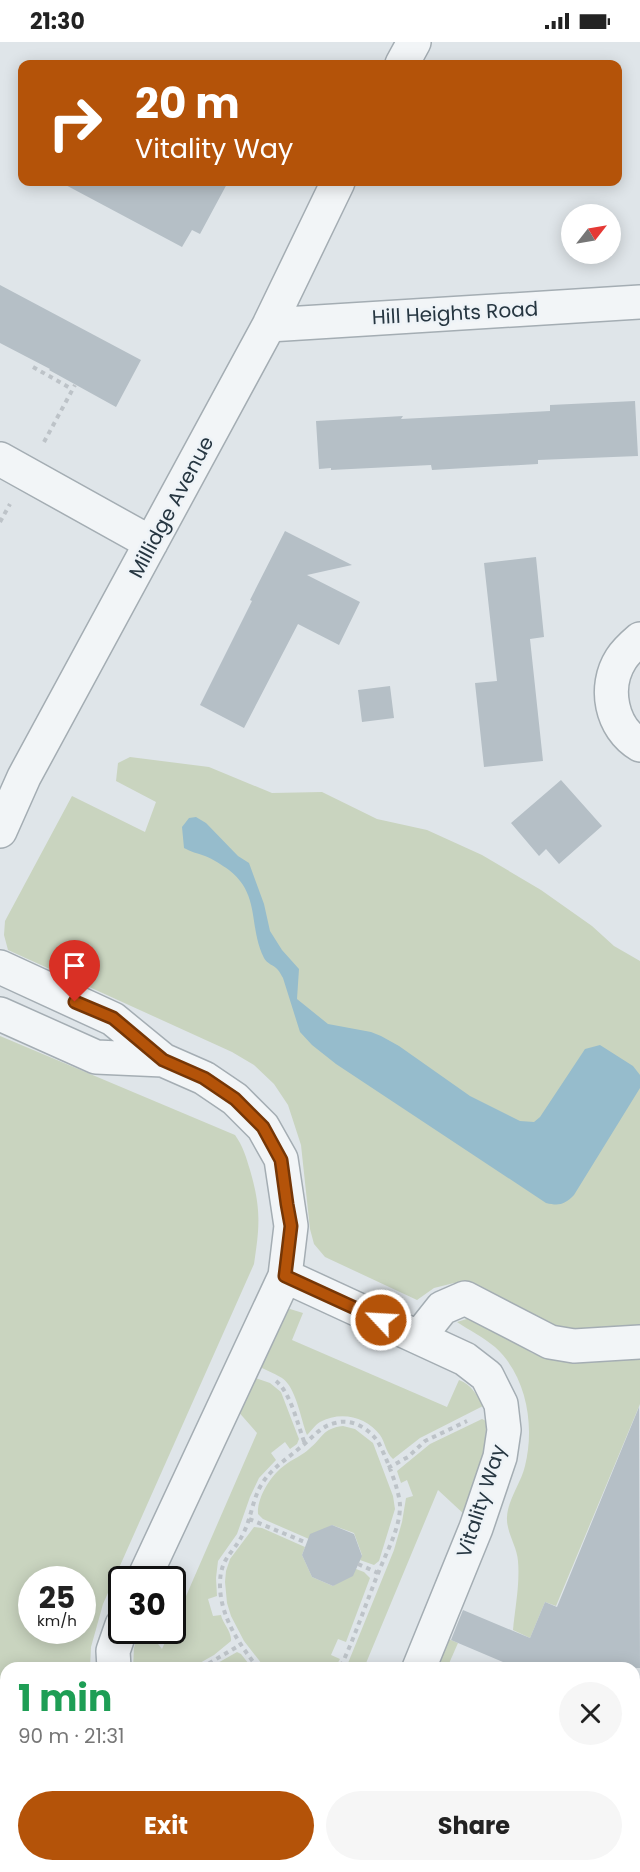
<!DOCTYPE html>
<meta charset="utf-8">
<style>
:root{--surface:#fff;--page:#f6f6f6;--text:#222;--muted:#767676;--accent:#b45309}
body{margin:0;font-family:Poppins,sans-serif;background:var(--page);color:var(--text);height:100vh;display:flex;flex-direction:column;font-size:22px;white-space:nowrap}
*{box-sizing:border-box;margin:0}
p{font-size:20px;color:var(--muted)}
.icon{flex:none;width:33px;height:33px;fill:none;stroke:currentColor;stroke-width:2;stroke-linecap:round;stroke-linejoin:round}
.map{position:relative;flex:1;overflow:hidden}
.details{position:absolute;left:0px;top:1620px;width:640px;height:210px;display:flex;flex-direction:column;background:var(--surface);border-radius:18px 18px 0 0;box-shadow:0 3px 15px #0003}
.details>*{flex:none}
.top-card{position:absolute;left:18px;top:18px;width:604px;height:126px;border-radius:12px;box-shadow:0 3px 15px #0003;background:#b45309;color:#fff;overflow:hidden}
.needle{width:39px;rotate:59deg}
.buttons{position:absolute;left:561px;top:162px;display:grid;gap:12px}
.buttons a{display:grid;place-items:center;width:60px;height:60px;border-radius:50%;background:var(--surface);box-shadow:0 3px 15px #0003;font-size:30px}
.speed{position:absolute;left:18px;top:1524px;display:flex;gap:12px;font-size:30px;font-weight:700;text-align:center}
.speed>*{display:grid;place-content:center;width:78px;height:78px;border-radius:50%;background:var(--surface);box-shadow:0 3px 15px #0003;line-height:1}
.speed small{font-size:15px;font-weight:400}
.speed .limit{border:3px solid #111;border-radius:9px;background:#fff;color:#111}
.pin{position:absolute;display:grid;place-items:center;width:51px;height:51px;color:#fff;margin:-62px -26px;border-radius:50% 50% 50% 0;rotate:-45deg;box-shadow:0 0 6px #0007}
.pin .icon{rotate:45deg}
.me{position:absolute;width:66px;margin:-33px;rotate:295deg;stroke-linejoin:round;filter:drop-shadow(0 0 4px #0008)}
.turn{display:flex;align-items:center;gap:21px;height:126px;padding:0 18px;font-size:27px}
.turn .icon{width:78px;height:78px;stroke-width:2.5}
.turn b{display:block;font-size:42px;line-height:51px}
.round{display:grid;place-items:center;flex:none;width:63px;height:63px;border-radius:32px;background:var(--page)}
.head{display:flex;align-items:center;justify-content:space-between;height:102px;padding:0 18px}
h1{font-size:36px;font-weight:700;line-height:45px;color:#1e9e55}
.button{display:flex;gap:12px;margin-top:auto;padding:12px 18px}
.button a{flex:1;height:69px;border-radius:36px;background:var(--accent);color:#fff;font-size:24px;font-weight:700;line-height:69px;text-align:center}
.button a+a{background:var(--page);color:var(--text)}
.status{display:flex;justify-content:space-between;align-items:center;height:42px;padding:0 30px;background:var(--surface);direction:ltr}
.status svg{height:16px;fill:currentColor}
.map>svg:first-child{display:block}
</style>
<div class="status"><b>21:30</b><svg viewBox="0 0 49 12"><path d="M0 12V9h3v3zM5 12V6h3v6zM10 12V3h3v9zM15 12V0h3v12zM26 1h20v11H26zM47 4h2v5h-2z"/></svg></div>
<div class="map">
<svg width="640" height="1830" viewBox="0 0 640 1830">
<rect width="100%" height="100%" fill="#dfe5e9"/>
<!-- green -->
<path fill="#c9d4bf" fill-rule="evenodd" d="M130 715 209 725 272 751 322 750 377 777 427 788 482 813 541 848 592 884 614 904 640 919V1286L551 1290 479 1245 454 1241 434 1246 417 1258 325 1215 314 1202 310 1187 301 1103 288 1063 274 1042 254 1023 232 1010 8 908 4 893 5 879 72 754 145 790 156 760 116 739 118 721Z
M0 994 235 1093C243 1104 246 1115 250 1128 261 1166 260 1183 254 1222L103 1562 91 1605 90 1626H6V1721L0 1718ZM32 1538H82V1588H32Z
M290 1267 303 1271 292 1298 447 1365 459 1338C472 1343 476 1352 483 1364L420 1396 393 1417C386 1411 385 1400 380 1393 366 1374 340 1369 320 1380 315 1383 311 1389 307 1393 301 1378 296 1345 282 1336 274 1331 264 1327 255 1323L285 1268Z
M473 1275 489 1282 532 1311 551 1318 594 1319 640 1317V1362L556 1564 545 1560 530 1596 513 1588C515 1566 520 1542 518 1519 517 1504 506 1490 507 1475 508 1457 521 1441 525 1424 535 1384 527 1334 495 1305 483 1295 469 1288 457 1280Z
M250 1334 270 1341 281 1350 299 1397 297 1402 290 1407 285 1400 271 1411 276 1418 259 1436 250 1455 237 1492 218 1519 216 1536 217 1554 208 1557 213 1574 221 1573C223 1582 232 1590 231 1599L214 1613 191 1626H133L134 1606 139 1589H148L162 1607 170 1589 172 1588 173 1584 257 1391 236 1367Z
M482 1377 486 1379C487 1411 477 1444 466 1474L438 1448 364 1626H346L394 1508 402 1480 406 1456 413 1454 407 1438 401 1441 397 1429 430 1402Z
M343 1384 355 1387 373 1401 393 1454 395 1467 379 1519 374 1523 360 1518 362 1513 354 1491 332 1483 309 1497 263 1477 258 1472C257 1455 271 1433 285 1423 292 1417 302 1414 309 1407 324 1395 321 1387 343 1384Z
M254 1485 262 1486 305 1505 302 1513 312 1535 333 1544 356 1527 364 1530 370 1536 346 1600 338 1597 331 1613 340 1617 335 1626H265L244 1599 231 1574 227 1561 225 1540 226 1529 230 1517Z
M446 1596 458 1601 447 1626H433Z
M237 1610 241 1612 252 1626H209Z
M635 1763 640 1765V1830H566L569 1824H634Z
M174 1824H245L243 1830H172Z
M255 1824H449L447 1830H269Z"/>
<!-- water -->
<path fill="#96bccc" d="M196 775 206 781 238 814 249 821 264 862 270 889 282 908 299 927 297 957 328 982 371 990 381 994 399 1004 470 1054 520 1079 534 1080 540 1075 585 1007 600 1003 633 1024 640 1033V1046L574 1153C564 1163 559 1164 546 1161L336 1022 312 1003 300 990 283 936C281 933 280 930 278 928 274 923 267 922 264 916 248 884 261 853 229 828 222 823 213 817 205 814 197 811 191 810 184 806L182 785 189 776Z"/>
<!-- building -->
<path fill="#b5bfc6" d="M60 140H228L200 192 192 188 182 205Z
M0 243 141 318 116 365 49 328 50 327 0 301Z
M635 359 638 414 538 418V422L432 428 431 423 331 428V426L319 427 316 379 403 374 401 377 550 369V363Z
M285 489 352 523 307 533 360 560 339 603 298 582 244 686 200 663 252 559 250 558Z
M536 515 544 595 530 597 543 719 484 725 475 641 497 639 484 521Z
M390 644 394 676 362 680 358 648Z
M561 738 602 784 559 822 546 807 539 814 511 781Z
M639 1365 640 1626H517L451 1598 463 1568 530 1596 545 1560 557 1565Z
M332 1483 354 1492 362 1514 353 1534 333 1544 312 1535 302 1513 310 1492Z"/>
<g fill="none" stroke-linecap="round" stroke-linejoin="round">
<defs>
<path id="minor" d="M402 22 414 0
M269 283 640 260
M0 417 151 501
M640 597C633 603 626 609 621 617 603 645 611 686 640 703
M0 789 24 735 269 283 338 140
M0 925 113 977 163 1018 96 1015 0 972
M285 1234 465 1317 487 1334 501 1362 504 1388 500 1415 476 1486 419 1626
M419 1295 442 1266 465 1256 550 1300 574 1304 640 1300
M143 1538 285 1234 291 1184 281 1117 263 1085 235 1057 204 1036 163 1018
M114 1626 113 1609 122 1583"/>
</defs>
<!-- minor casing -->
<use href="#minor" stroke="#a4adb3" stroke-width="36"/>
<!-- path -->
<path stroke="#bdc3c8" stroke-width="4" stroke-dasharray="4.5 4.5" stroke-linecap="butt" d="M33 325 72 347
M44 400 75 343
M0 480 10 462
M276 1339C291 1351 298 1384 305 1402
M388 1426 408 1415 425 1399 467 1379
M249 1477 307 1501
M358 1522 378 1531
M201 1626 240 1603
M258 1626C239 1602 219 1573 220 1540 221 1515 233 1512 243 1492 251 1477 252 1460 260 1445 270 1427 287 1417 302 1404 313 1395 321 1384 335 1381 351 1376 369 1386 378 1400 385 1412 400 1449 400 1464 400 1486 387 1509 379 1529 366 1561 355 1595 340 1626"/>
<!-- minor -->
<use href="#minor" stroke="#f2f5f7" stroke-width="33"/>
</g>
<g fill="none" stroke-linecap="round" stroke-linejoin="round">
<defs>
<path id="route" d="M75 960 113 976 163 1018 204 1036 235 1057 263 1085 281 1118 287 1162 291 1184 285 1234 381 1278"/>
</defs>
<!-- route casing -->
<use href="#route" stroke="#753606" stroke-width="15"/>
<!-- route -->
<use href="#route" stroke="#b45309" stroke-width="10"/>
</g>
<g text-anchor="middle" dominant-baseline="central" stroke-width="5" stroke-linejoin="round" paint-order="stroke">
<!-- street labels -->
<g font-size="20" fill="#263641" stroke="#eef3f7">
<text transform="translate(455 271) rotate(-3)">Hill Heights Road</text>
<text transform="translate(171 465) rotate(-62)">Millidge Avenue</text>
<text transform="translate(481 1459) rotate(-72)">Vitality Way</text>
</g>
</g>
</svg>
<div class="buttons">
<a><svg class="needle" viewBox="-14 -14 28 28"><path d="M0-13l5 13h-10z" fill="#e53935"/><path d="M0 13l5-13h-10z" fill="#767676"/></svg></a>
</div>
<div class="speed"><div>25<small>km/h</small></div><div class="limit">30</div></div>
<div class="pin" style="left:75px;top:960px;background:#d93025"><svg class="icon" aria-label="arrive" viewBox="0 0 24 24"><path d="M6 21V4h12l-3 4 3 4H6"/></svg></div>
<svg class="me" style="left:381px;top:1278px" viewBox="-20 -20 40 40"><circle r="17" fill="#b45309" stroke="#fff" stroke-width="3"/><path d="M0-11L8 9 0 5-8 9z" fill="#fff"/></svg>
<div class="top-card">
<div class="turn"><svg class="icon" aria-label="right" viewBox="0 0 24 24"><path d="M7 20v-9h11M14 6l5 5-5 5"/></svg><div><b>20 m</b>Vitality Way</div></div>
</div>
<section class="details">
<div class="head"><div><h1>1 min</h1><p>90 m · 21:31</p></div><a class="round"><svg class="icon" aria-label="close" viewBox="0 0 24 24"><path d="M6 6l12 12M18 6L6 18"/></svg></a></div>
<div class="button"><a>Exit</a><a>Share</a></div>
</section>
</div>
